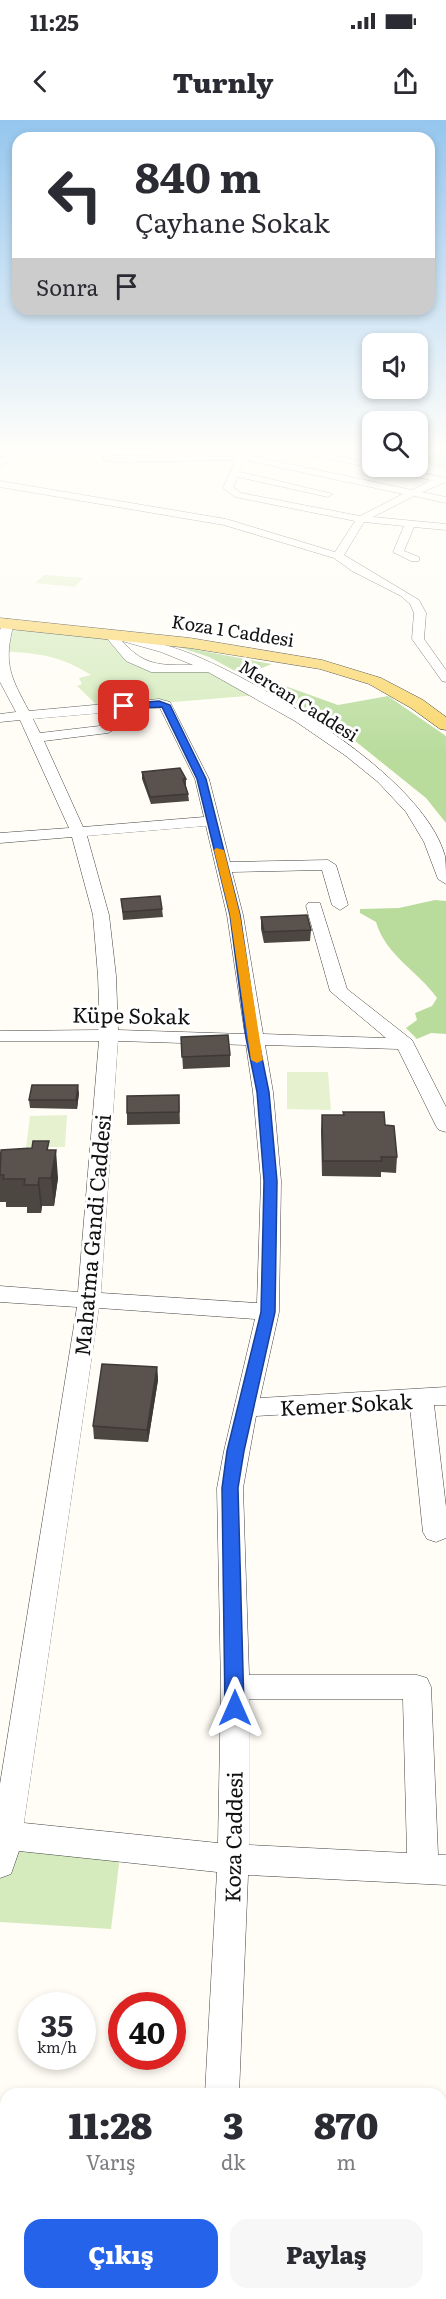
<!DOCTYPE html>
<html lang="tr">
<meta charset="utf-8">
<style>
:root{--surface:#fff;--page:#f7f7f7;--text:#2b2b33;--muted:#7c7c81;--accent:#2563eb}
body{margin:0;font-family:Literata,serif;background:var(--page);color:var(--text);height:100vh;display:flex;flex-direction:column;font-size:22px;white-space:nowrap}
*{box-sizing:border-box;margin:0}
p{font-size:20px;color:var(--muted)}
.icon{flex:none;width:33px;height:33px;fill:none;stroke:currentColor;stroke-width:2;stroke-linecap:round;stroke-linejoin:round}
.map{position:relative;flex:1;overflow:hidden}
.side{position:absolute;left:0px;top:1968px;width:447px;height:212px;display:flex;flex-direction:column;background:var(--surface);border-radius:18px 18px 0 0;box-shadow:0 3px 9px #0003}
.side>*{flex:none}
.hud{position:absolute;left:12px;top:12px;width:423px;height:183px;border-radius:18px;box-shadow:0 3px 9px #0003;background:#fff;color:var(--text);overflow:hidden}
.controls{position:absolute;left:362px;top:213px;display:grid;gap:12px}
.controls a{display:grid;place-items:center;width:66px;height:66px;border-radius:12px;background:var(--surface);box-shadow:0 3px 9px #0003;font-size:30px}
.speed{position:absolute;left:18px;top:1872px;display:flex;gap:12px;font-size:30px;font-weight:700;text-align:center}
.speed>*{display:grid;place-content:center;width:78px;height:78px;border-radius:50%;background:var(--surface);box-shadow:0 3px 9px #0003;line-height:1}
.speed small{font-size:15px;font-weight:400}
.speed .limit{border:9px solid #d22;background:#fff;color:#111}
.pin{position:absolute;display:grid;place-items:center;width:51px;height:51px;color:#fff;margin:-26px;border-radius:12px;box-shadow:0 3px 9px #0006}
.me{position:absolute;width:66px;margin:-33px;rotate:0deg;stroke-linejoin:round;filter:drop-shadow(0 0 4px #0008)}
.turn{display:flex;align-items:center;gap:21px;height:126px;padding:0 24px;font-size:27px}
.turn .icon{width:78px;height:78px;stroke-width:2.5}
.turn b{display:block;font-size:42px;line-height:51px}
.then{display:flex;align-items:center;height:57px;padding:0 24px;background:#0003;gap:12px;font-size:22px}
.eta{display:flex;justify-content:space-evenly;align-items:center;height:102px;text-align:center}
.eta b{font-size:36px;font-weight:800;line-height:42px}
.action{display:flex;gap:12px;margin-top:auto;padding:12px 24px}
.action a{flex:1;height:69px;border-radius:18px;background:var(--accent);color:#fff;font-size:24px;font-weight:800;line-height:69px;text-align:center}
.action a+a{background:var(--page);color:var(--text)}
.status{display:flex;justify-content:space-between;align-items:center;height:42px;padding:0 30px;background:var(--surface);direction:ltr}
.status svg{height:16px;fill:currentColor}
header{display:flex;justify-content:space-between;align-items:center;height:78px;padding:0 24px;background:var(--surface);font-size:27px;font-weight:800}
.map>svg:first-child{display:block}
</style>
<div class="status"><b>11:25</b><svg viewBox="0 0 49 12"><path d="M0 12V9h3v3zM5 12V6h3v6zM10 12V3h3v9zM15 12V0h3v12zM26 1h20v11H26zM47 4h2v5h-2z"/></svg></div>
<header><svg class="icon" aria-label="back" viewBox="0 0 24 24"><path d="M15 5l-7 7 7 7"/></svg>Turnly<svg class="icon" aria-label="share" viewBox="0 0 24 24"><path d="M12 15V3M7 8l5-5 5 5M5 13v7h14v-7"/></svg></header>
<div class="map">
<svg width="446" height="2179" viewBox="0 0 446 2179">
<rect width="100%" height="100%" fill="#fffdf5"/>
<!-- green -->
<path fill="#d5ebbd" d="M8 503 111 516 155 549 213 548 260 575 100 588 77 566 82 564 79 558 91 555C57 534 40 534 1 531Z
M7 1716 121 1728 111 1809 0 1802V1743Z"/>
<!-- forest -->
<path fill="#b9dc9c" d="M417 329H446V349L417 343Z
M176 526 272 544 249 553 338 585 388 576 446 616V703L426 678 334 604 209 537Z
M435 780 446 781V914L431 913 417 919 406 908 417 900 415 893 432 886 437 878C418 851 386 836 376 802L360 793V789L399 788Z"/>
<!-- pitch -->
<path fill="#e6f2cf" d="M44 455 83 458 75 467 35 463Z
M287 952H328L331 990 287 989Z
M67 995 65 1027H26L30 996Z"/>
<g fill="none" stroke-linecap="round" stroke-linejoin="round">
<defs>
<path id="minor" d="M18 329H30L0 346V339Z
M103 329H113L112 336H114L242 334 412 370 431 360 280 329H299L372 343V346H390L446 358V362L422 372 446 377V383L414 376 373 397 446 404V410L414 407 404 431 419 437V441H411L393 432 404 406 364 402 344 435 419 480 426 493 424 519 446 550V562L442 561 412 519 414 493 410 484 401 476 352 451 334 438 224 405 0 367V361L226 399 335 432 355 401 235 377 223 368 236 340 114 342 104 340ZM245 340 403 374 360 396 241 373 233 367 238 357 328 377 333 374 240 352Z
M8 499 14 503C3 543 10 556 29 591L159 579 170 582 209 659 230 742 328 740 336 745 348 785 340 790 332 785 322 750 232 752 243 795 263 914 386 918 330 871 306 786 308 783H320L347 869 412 920 446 987V1012L439 1010 436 1006 398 929 265 925 273 972 281 1061 279 1192 260 1278 446 1267V1285H434L446 1387V1418L436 1422 427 1419 423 1412 410 1287 256 1296 243 1368 249 1555H417L427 1558 431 1567 438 1735H446V1765L248 1755 239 1974H205L217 1752 19 1731 11 1754 0 1758V1664L77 1187 0 1182V1166L78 1172 99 921H0V911L100 910 98 856 93 795 72 717 0 723V713L69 708 20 600 0 602V594L16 592 0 562V510L4 500ZM160 588 195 659 204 697 83 707 44 621 108 613 115 609 108 605 40 613 33 599ZM206 706 227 795 245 914 118 910 116 856 109 795 87 716ZM118 921 246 925 253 972 261 1061 257 1183 101 1173ZM99 1188 255 1199 224 1331 217 1368 221 1567 218 1723 24 1703ZM249 1579H403L407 1733 249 1725Z
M111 512 118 517 123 514C146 519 167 525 189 533 263 563 423 656 445 736 446 745 446 755 446 764L438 759 424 722 406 692 378 662 346 636 295 601 208 552H151L126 541 105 516ZM122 521 161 532 193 545C161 545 145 547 122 521Z
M194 2174H232V2179H194Z"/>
<path id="major" d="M0 498 190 518 322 540 381 558 423 580 446 597V610L440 609 411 588 369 564 320 549 190 528 0 508Z"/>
</defs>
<!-- minor casing -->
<use href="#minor" stroke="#444" stroke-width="1"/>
<!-- major casing -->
<use href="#major" stroke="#222" stroke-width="1"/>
<!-- minor -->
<use href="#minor" fill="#fff" fill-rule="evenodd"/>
<!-- major -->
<use href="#major" fill="#f9d66b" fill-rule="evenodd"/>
</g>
<!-- wall -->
<path fill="#4d4742" d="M142 652 186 659V666L188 674 189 681 151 684 142 659Z
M121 779 162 789 163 797 123 800Z
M261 797 311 810 310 821 264 823 261 809Z
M181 917 230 935V947L183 949Z
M79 973 77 989 30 988 29 980Z
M179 975 180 1004 127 1005V993Z
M322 995 385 1005 397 1037 396 1053 381 1052V1057L322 1056 321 1010Z
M49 1030 58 1058 54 1086H42L41 1093H27V1087H6V1082H0V1032Z
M157 1247 158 1260 148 1322 94 1319 93 1306Z
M441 2069H446V2149H441Z"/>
<!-- shaded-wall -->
<path fill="#3f3936" d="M78 965 79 973 77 989 76 980Z
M56 1030 58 1058 54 1086 51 1058Z
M39 1058 42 1086 41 1093 38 1065Z
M157 1247 158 1260 148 1322 147 1310Z"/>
<!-- building -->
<path fill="#5a524d" stroke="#3f3936" stroke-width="1.5" d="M180 648 186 659H183L188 674 150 677 142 652Z
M160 776 162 789 123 792 121 779Z
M307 795 311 810 264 812 261 797Z
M228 915 230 935 182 937 181 917Z
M32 965H78L76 980H29Z
M179 975V992L127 993V976Z
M343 992H384L385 1005 394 1006 397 1037H381L382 1041H323L322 995H344Z
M33 1021H49L47 1030H56L51 1058H39L38 1065H24L25 1059H3L4 1055H0L1 1030 32 1028Z
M102 1244 157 1247 147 1310 93 1306Z
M441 2069H446V2139H441Z"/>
<!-- sky -->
<linearGradient id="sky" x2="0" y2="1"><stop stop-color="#95c6ee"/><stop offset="0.52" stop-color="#fffefa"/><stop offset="1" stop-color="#fffefa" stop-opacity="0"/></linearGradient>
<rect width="446" height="634" fill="url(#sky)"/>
<!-- route -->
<path fill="#2563eb" stroke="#184099" stroke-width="1.5" d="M159 581 170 585 206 659 240 795 258 918 269 972 277 1061 275 1192 244 1331 238 1368 244 1588 241 1594 235 1597 228 1594 225 1588 222 1368 227 1331 261 1192 264 1061 257 972 246 918 230 795 197 659 162 587 124 589 120 586 124 584Z"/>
<!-- slow -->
<path fill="#f59e0b" d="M216 728 224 730 240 795 263 940 257 943 251 940 230 795 214 730Z"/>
<g text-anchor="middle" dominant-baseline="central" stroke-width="6" stroke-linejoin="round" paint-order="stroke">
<!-- far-street labels -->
<g font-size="18" fill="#111" stroke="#fff">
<text transform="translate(233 510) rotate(9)">Koza 1 Caddesi</text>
<text transform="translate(299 580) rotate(32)">Mercan Caddesi</text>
</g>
<!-- street labels -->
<g font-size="21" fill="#111" stroke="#fff">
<text transform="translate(131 894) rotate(1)">Küpe Sokak</text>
<text transform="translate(91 1115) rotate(-85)">Mahatma Gandi Caddesi</text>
<text transform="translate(346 1283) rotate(-3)">Kemer Sokak</text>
<text transform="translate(232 1717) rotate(-89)">Koza Caddesi</text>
</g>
</g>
</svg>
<div class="controls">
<a><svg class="icon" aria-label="sound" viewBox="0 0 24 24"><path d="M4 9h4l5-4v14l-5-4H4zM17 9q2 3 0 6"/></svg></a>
<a><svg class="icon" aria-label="search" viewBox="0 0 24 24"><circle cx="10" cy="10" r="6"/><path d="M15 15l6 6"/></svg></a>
</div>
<div class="speed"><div>35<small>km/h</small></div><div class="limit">40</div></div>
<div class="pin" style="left:124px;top:586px;background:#d93025"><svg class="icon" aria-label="arrive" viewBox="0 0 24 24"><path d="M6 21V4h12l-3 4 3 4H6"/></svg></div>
<svg class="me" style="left:235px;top:1588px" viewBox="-20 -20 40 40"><path d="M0-17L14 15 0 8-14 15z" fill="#2563eb" stroke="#fff" stroke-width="4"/></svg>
<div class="hud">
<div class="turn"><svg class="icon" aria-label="left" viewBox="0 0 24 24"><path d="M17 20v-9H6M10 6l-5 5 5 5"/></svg><div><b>840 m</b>Çayhane Sokak</div></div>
<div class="then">Sonra<svg class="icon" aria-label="arrive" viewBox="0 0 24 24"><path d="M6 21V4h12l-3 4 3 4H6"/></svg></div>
</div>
<section class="side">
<div class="eta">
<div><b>11:28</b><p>Varış</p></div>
<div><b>3</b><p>dk</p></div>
<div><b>870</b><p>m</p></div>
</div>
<div class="action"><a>Çıkış</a><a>Paylaş</a></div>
</section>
</div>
